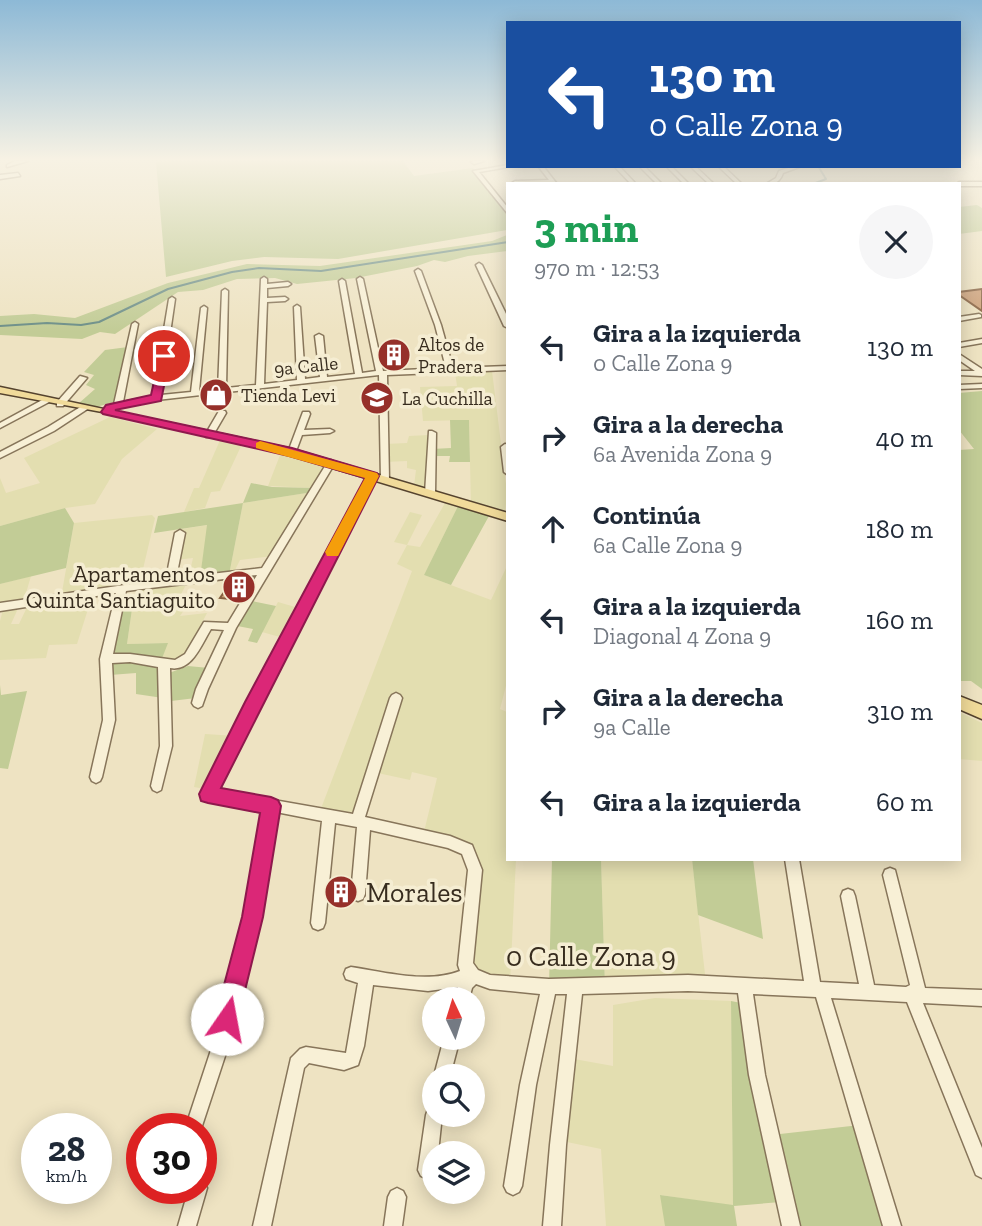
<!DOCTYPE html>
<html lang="es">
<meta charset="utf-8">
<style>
:root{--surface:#fff;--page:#f6f6f7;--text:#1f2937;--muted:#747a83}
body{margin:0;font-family:"Zilla Slab",serif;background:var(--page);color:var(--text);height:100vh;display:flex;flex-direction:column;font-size:26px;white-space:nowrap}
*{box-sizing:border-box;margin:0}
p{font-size:23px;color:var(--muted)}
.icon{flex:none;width:38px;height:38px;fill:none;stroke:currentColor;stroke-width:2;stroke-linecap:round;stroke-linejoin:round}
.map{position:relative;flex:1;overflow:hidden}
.details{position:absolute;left:506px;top:182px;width:455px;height:679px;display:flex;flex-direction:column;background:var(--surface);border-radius:0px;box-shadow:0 4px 18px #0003}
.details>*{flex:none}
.guide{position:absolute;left:506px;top:21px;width:455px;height:147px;border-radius:0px;box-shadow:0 4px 18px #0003;background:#1a4fa0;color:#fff;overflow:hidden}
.needle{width:46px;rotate:356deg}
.buttons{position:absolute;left:422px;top:987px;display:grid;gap:14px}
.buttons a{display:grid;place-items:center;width:63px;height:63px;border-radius:50%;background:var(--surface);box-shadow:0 4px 18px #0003;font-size:35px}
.speed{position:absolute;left:21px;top:1113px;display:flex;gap:14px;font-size:35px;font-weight:700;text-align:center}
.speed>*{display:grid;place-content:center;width:91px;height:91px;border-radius:50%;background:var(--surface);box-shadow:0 4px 18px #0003;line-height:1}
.speed small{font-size:18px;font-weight:400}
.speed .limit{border:10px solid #d22;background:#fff;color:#111}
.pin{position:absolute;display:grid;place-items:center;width:60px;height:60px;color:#fff;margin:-30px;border:4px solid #fff;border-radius:50%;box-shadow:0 2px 7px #0007}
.me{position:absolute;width:77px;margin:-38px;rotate:12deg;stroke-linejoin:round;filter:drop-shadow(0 0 5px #0008)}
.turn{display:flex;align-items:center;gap:24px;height:147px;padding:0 28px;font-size:32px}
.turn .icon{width:91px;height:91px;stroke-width:2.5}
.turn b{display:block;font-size:49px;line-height:60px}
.round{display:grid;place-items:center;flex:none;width:74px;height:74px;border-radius:37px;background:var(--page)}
.headline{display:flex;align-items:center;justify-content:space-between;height:119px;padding:0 28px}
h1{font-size:42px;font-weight:800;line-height:52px;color:#1e9e55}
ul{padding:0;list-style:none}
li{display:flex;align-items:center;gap:21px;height:91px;padding:0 28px}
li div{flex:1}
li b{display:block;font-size:26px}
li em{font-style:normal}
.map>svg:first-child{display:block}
</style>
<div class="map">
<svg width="982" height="1226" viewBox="0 0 982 1226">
<rect width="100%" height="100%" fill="#eee3c2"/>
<!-- farmland -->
<path fill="#e3deb0" d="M492 371 507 492 505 515 471 505 469 420 423 421 420 387 457 386 455 372Z
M110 417 157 429 122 459 95 504 65 508 0 526V478L6 493 40 483 24 458Z
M429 435V490L414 486 416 470 407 468V461L385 462V444L407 443 409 436Z
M221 438 243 442 220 491 211 492 205 508 184 512 194 488H199Z
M282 450 331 463 316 488 268 486Z
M313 492 273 556 240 560 233 574 229 575 243 503Z
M445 503 458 506 424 575 491 600 507 566 508 678 500 709 507 712 508 859H516L510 983 473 976 474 848 423 836 437 778 412 772 410 780 373 772 357 821 320 811 412 571 397 564 407 545 394 542 410 512 422 515 407 545 420 547Z
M152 515 155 518 139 586 61 598 59 610 89 606 77 644 49 645 46 658 0 660V621L4 606 20 604 11 624H19L29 603 61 598 74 523Z
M208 525 200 578 189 579 179 598 191 600 180 616 207 613 184 658 178 663 161 661 167 643 127 644 132 609 141 586 188 580 193 558 175 560 182 529Z
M31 576 24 600 0 604V584Z
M278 602 302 609 287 639 262 632Z
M959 712 982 723V761L959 759Z
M205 734 236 736 211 790 194 787Z
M601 859H692L706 983 605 987Z
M655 998 731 1001 733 1206 661 1195 666 1226H606L601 1149 562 1141 574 1059 613 1066V1005Z"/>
<!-- green -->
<path fill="#c2cc96" d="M174 161H403L414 176 473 168 507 215V230L338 259 264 257 232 261 166 277 156 162Z
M977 205 982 208V231L959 234V207Z
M507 235V251L468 256 445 262 434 260 417 266 356 278 297 284 275 278 237 279 203 290 178 292 115 334 100 332 82 339 0 335V316L34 314 75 318 168 283 247 264 320 266 492 241Z
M128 347 115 402 96 407 78 404 95 389 86 385 94 375 84 372 105 350Z
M982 391V689L971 681H959V450L974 449 959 430V393Z
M450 420H469L470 462H449L450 456H431L432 449 451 448Z
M251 483 272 487 316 488 313 492 243 503 229 575 200 578 207 525 154 533 158 516 243 503Z
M458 506 489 516 451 585 424 575Z
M65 508 74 523 66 568 0 584V526Z
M247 600 276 606 257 643 248 641 253 629 232 625Z
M132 609 127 644 168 643 161 661 108 658 118 611Z
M121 659 161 665 163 698 136 694V673L110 675 109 660Z
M188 666 209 668 196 698 171 701 169 673Z
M0 685 1 695 27 691 8 769 0 768Z
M552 859H601L605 987H549Z
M692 859H753L763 939 698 915Z
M731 1001 741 1003 781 1202 734 1206 737 1226H665L660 1195 733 1205Z
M860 1125 892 1226H801L790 1187 780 1134Z"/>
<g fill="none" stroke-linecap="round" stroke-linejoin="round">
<!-- stream -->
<path stroke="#6c8e88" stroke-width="2" d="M813 184 826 179 818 166
M0 326 47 323 81 325 99 322 168 289 232 272 259 268 321 271 508 242"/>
</g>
<!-- building -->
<path fill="#cca079" stroke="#866040" stroke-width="2" d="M982 289V311L959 295V292Z
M252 578 239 600 220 598 232 581Z
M332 884 349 886 351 900 330 898Z"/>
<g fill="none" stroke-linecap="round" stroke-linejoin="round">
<defs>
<path id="minor" d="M15 161H28L7 167V165Z
M474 161H484L474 164 471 162Z
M508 165 515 166 479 172 508 208V214L473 171Z
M538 166H543L557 184 512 183 515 181 549 180Z
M614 166H619L636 184H631Z
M639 166H644L662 184H657Z
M666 166H671L689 184H684Z
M690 166H695L714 184H709Z
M718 166H723L742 184H737Z
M794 166H802L783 173C780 182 775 184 766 184L776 178 779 171Z
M18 173 20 176 0 179V175Z
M959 182H982V186H959V184H957Z
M479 263 482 265 508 318V328L504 326 476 265Z
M418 269 421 271 441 325 453 368 508 366V370L387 375 389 480 388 482H382L381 480 379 375 157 400 110 409 106 407 114 404 132 324 135 322 138 324 123 402 153 396 169 299 172 297 175 299 161 395 191 392 201 308 204 306 207 308 199 391 218 389 222 291 225 289 228 291 226 388 256 385 261 279 264 277 267 279V284L288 282 291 284 288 286 267 288V298L285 297 288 299 285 301 267 302 264 384 297 380 294 307 297 305 300 307 305 379 320 377 315 336 319 334 323 336 327 377 355 374 339 281 342 279 345 281 362 373 376 371 357 279 360 277 363 279 383 371 446 368 435 325 415 271Z
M979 314 981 315V317L959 321V317Z
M982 339V343L959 347V343Z
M959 354 982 369V376L959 375V371H975L959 360Z
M80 376 87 378 63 406H57V402Z
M982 384V388L959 389V385Z
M44 399H47L51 401 0 428V423Z
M82 406H88L89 408 54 431 0 458V452L48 427Z
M219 411H225L226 413 212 437H206L205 435Z
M303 412H309L310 414 304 430 330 429 334 431 330 433 302 435 295 454H289L288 452Z
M429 431H432L436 433 435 493 430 496 425 493Z
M505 444 508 445V475L504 472 501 447Z
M331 460 335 463 236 628 208 689 202 706 198 708 194 706 192 703 196 689 224 630 211 629C201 645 192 672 170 668L172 746 161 790 157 792 153 790 151 786 160 746 158 667 130 662 112 663 115 720 102 777 100 781 96 783 92 781 90 777 103 720 100 659 116 593 0 611V603L166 579 175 533 180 530 185 533 176 578 262 568 327 463ZM257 575 228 623 204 622 185 654 175 660 130 654H113L126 591Z
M372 473 376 476 256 710 217 790 353 814 390 698 392 695 396 693 400 695 402 698 365 817 450 836 472 845 482 870 473 963 478 970 490 975 549 979 688 975 804 981 785 859H799L820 982 859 984 841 896 843 891 848 889 853 891 855 896 874 985 906 987 910 985 883 875 885 870 890 868 895 870 925 988 982 990V1006L923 1003 982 1148V1178L976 1175 907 1002 831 998 901 1226H883L816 997 753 994 765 1075 800 1226H782L749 1075 738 993 688 991 582 994 566 1145 561 1226H543L550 1145 567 994H555L536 1085 522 1186 519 1192 513 1195 507 1192 504 1186 520 1085 540 994 490 989 476 984 472 988 469 999H455L458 987 428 991 373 985 364 1046 358 1065 344 1070 309 1063 304 1068 271 1226H253L291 1058 300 1049 306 1047 346 1053 358 983 346 979 344 974 346 969 351 967C385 972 426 984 460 971L458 965 468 870 462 854 448 848 370 830 365 894 363 899 358 901 353 899 351 894 357 827 335 823 325 923 323 928 318 930 313 928 311 923 322 821 276 812 260 917 227 1050 201 1129H185L211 1050 246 917 264 810 208 800 204 798 202 794 247 704 368 476Z
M444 1038H460L450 1076H434Z
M434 1107V1115H442L438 1153H434V1174L427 1179 421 1176 418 1170 426 1115 428 1109Z
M201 1145 207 1147C214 1158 213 1174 205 1184L207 1188 196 1226H178L189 1188H201Z
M397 1188 403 1191 406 1197 402 1226H384L388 1197 391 1191Z"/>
<path id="major" d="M0 387 292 449 508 513V521L290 455 102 412 0 393Z
M959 696 982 705V719L959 709Z"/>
</defs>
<!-- minor casing -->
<use href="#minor" stroke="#87755a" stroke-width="3"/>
<!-- major casing -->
<use href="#major" stroke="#55432e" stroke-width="3"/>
<!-- minor -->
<use href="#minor" fill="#f8f0d6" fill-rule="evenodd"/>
<!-- major -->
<use href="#major" fill="#f1db9a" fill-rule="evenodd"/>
</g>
<!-- sky -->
<linearGradient id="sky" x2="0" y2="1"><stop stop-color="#8db9d6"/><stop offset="0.48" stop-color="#f7f2e4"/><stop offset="1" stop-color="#f7f2e4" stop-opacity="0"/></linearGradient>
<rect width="982" height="332" fill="url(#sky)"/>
<!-- route -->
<path fill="#db2777" stroke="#8e194d" stroke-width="2" d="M160 354 170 356 161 401 115 410 292 448 377 473 379 476 221 788 271 797 278 800 281 806 263 917 238 1019 235 1028 227 1031 218 1028 215 1019 242 917 260 813 208 803 201 801 199 794 245 702 365 478 289 456 103 414 101 412 106 405 151 395Z"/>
<!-- slow -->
<path fill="#f59e0b" d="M260 441 377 473 379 476 338 556H327L325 552 365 478 256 448V443Z"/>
<!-- icons -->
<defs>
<symbol id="building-disc" viewBox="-11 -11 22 22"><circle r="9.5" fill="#96302a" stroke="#f5edd2"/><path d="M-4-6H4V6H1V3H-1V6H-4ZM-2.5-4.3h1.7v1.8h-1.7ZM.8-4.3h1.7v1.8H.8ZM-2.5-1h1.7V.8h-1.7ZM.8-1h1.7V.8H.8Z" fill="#fff"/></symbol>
<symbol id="shop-disc" viewBox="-11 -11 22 22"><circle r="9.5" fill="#96302a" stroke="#f5edd2"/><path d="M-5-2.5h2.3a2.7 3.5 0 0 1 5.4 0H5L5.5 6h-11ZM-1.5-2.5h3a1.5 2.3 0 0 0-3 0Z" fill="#fff"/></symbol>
<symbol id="school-disc" viewBox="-11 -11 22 22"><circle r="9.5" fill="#96302a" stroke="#f5edd2"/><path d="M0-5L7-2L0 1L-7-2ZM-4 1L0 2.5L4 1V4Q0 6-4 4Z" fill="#fff"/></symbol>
</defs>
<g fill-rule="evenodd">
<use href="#building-disc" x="375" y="336" width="38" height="38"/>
<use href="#shop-disc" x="197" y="376" width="38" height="38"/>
<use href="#school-disc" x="358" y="379" width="38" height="38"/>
<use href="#building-disc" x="220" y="568" width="38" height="38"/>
<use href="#building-disc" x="322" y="873" width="38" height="38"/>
</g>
<g text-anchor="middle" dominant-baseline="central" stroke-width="7" stroke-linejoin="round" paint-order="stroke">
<!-- far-poi labels -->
<g font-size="19" fill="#372c1e" stroke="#f5edd2" text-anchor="start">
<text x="418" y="344">Altos de<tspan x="418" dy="22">Pradera</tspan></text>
<text x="241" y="395">Tienda Levi</text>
<text x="402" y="398">La Cuchilla</text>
</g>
<!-- far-street labels -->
<g font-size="19" fill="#372c1e" stroke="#f5edd2">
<text transform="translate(306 366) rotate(-6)">9a Calle</text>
</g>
<!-- poi labels -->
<g font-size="23" fill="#372c1e" stroke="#f5edd2" text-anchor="end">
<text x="215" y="574">Apartamentos<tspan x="215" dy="26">Quinta Santiaguito</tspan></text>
</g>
<!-- near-poi labels -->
<g font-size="28" fill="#372c1e" stroke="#f5edd2" text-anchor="start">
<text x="366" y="892">Morales</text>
</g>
<!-- near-street labels -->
<g font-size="28" fill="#372c1e" stroke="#f5edd2">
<text x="591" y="956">0 Calle Zona 9</text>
</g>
</g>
</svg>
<div class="buttons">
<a><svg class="needle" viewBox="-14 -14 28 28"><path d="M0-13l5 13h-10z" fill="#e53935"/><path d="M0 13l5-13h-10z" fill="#747a83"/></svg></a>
<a><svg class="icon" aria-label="search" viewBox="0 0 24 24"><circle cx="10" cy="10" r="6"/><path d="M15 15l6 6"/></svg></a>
<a><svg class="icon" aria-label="layers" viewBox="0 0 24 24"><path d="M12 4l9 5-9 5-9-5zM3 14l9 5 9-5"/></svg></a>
</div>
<div class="speed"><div>28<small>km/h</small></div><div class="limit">30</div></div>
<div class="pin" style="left:164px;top:356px;background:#d93025"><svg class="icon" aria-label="arrive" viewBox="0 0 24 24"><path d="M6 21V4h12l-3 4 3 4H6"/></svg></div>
<svg class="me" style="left:227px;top:1019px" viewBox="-20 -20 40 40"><circle r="19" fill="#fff"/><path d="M0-13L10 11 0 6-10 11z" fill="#db2777"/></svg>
<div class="guide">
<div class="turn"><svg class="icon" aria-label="left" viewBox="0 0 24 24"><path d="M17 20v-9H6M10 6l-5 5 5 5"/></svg><div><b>130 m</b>0 Calle Zona 9</div></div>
</div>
<section class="details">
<div class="headline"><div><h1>3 min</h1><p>970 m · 12:53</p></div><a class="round"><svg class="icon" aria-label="close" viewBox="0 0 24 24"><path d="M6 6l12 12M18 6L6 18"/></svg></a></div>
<ul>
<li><svg class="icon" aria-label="left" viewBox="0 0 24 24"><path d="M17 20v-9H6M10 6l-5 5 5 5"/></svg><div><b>Gira a la izquierda</b><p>0 Calle Zona 9</p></div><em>130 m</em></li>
<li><svg class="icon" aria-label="right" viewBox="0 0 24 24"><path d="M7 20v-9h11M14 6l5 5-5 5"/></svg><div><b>Gira a la derecha</b><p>6a Avenida Zona 9</p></div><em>40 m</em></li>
<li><svg class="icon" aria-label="ahead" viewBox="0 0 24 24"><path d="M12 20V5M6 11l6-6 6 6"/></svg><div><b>Continúa</b><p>6a Calle Zona 9</p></div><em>180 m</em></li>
<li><svg class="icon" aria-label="left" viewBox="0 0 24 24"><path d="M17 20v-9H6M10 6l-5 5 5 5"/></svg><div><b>Gira a la izquierda</b><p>Diagonal 4 Zona 9</p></div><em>160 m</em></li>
<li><svg class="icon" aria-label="right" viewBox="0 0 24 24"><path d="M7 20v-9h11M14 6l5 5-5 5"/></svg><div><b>Gira a la derecha</b><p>9a Calle</p></div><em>310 m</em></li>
<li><svg class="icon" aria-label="left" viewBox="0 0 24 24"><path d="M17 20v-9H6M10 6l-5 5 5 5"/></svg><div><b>Gira a la izquierda</b></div><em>60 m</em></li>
</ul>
</section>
</div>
